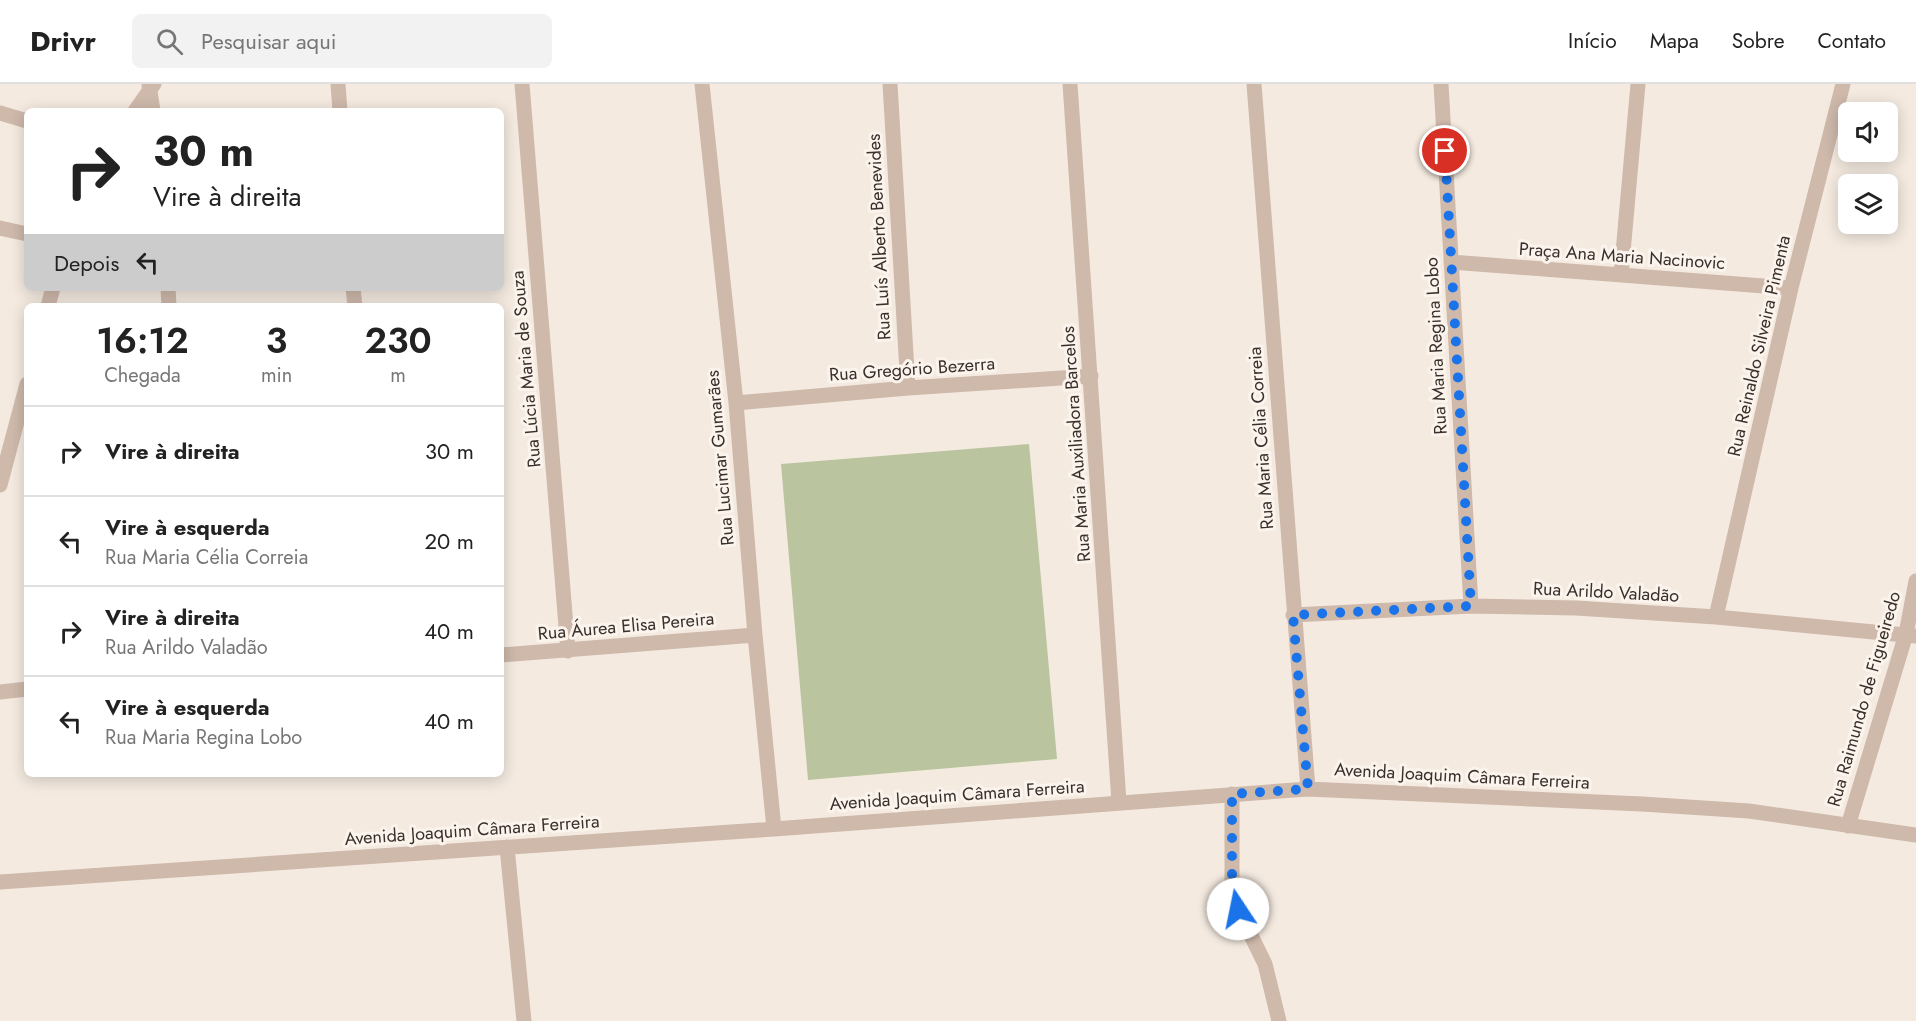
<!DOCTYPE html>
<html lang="pt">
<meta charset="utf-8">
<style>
:root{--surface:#fff;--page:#f2f2f2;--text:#222;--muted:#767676;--line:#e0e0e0}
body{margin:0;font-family:Jost,sans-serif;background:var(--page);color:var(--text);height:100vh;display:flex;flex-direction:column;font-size:22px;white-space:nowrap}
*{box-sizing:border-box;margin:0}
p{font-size:20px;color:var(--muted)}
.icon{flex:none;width:33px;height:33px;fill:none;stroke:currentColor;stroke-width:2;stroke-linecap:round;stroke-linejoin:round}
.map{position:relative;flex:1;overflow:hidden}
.drawer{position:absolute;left:24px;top:219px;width:480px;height:474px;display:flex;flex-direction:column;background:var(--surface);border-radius:9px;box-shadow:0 3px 15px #0003}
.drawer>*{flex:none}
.banner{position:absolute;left:24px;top:24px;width:480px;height:183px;border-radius:9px;box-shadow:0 3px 15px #0003;background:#fff;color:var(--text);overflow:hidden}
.controls{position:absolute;left:1838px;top:18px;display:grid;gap:12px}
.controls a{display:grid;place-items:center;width:60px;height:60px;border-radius:9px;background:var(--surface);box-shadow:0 3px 15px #0003;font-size:30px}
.pin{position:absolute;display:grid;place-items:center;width:51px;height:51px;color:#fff;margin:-26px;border:3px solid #fff;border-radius:50%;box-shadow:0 2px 6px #0007}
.me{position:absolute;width:66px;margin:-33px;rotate:349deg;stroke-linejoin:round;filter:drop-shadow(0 0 4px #0008)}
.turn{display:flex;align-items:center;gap:21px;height:126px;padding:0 30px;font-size:27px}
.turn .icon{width:78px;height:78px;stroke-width:2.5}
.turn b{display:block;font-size:42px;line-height:51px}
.then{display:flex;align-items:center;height:57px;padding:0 30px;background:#0003;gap:12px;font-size:22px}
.eta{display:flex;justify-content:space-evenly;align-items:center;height:102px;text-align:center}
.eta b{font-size:36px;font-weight:600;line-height:42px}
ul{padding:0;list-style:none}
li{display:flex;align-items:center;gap:18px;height:90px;padding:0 30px;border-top:2px solid var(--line)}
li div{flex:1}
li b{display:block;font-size:22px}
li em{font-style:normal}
header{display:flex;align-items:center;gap:36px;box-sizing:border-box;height:84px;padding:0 30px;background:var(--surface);border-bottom:2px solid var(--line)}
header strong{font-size:28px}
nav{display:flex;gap:33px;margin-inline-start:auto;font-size:21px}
.search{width:420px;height:54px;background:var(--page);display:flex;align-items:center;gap:15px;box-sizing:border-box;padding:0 21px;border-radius:9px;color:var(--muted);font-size:22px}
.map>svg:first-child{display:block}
</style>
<header>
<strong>Drivr</strong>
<div class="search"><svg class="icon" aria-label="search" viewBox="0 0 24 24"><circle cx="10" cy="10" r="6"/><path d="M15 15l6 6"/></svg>Pesquisar aqui</div>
<nav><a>Início</a><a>Mapa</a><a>Sobre</a><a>Contato</a></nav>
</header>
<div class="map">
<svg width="1916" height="937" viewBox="0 0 1916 937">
<rect width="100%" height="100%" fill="#f4eae0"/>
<!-- green -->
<path fill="#bac59f" d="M1029 360 1057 675 808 696 781 380Z"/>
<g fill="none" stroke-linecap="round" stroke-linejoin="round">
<!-- street -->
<path stroke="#ceb9ab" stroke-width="15" d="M338 0 340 27
M522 0 568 567
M702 0 736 319 755 551 774 745
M890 0 908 304
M1070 0 1119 718
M1254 0 1308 705
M1441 0 1471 522
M149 1 153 27
M135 27 154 0
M0 29 27 37
M0 144 27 150
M1451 178 1791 204
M1621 191 1638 0
M168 204 169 222
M353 204 355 222
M48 222 53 204
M736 319 908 304 1091 292
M0 401 27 300
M1293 531 1471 522 1576 524 1716 533 1916 552
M1716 533 1791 204 1843 0
M501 571 755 551
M0 608 27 605
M1232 710V807L1238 825 1265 880 1279 937
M1848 742 1906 550 1916 497
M507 763 524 937
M0 798 774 745 1308 705 1642 720 1749 727 1916 751"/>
</g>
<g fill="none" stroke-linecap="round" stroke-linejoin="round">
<!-- route -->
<path stroke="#1a73e8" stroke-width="10" stroke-dasharray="0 18" d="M1238 825 1232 807V710L1308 705 1293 531 1471 522 1445 67"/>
</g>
<g text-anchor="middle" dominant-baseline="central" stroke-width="6" stroke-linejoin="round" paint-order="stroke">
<!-- street labels -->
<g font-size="18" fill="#3b2f2b" stroke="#fbf4ed">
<text transform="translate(879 153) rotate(-93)">Rua Luís Alberto Benevides</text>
<text transform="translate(1622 172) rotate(4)">Praça Ana Maria Nacinovic</text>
<text transform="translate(1436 262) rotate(-93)">Rua Maria Regina Lobo</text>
<text transform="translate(1759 262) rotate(-77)">Rua Reinaldo Silveira Pimenta</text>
<text transform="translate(526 285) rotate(-95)">Rua Lúcia Maria de Souza</text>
<text transform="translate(912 285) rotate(-4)">Rua Gregório Bezerra</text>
<text transform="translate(1261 354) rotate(-94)">Rua Maria Célia Correia</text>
<text transform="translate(1076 360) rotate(-94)">Rua Maria Auxiliadora Barcelos</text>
<text transform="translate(720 374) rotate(-95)">Rua Lucimar Gumarães</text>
<text transform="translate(1606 508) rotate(3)">Rua Arildo Valadão</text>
<text transform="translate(626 542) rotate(-5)">Rua Áurea Elisa Pereira</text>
<text transform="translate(1864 615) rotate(-74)">Rua Raimundo de Figueiredo</text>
<text transform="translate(1462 692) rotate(3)">Avenida Joaquim Câmara Ferreira</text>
<text transform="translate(957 711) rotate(-4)">Avenida Joaquim Câmara Ferreira</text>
<text transform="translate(472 746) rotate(-4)">Avenida Joaquim Câmara Ferreira</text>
</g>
</g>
</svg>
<div class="controls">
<a><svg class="icon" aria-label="sound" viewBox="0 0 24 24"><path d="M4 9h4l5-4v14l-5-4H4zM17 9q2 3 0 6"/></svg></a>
<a><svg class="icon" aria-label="layers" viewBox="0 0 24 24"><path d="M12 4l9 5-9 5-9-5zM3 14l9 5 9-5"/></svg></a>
</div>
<div class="pin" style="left:1445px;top:67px;background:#d93025"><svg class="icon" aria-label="arrive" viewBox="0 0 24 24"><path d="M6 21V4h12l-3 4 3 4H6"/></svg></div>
<svg class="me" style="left:1238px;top:825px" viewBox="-20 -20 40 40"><circle r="19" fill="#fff"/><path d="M0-13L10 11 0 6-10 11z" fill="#1a73e8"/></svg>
<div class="banner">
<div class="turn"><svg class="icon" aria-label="right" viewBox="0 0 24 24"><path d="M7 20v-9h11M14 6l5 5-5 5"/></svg><div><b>30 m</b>Vire à direita</div></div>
<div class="then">Depois<svg class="icon" aria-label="left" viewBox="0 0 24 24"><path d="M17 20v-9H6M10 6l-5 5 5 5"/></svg></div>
</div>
<section class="drawer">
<div class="eta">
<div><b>16:12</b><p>Chegada</p></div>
<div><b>3</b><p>min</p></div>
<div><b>230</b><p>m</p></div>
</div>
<ul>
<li><svg class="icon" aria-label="right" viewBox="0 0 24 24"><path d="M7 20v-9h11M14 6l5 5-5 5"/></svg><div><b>Vire à direita</b></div><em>30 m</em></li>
<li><svg class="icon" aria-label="left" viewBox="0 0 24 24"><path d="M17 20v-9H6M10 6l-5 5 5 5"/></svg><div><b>Vire à esquerda</b><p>Rua Maria Célia Correia</p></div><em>20 m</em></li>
<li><svg class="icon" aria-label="right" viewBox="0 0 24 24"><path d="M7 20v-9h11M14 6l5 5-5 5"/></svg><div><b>Vire à direita</b><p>Rua Arildo Valadão</p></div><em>40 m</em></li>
<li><svg class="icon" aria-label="left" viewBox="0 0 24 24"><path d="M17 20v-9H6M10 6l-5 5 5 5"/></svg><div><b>Vire à esquerda</b><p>Rua Maria Regina Lobo</p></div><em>40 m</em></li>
</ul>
</section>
</div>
